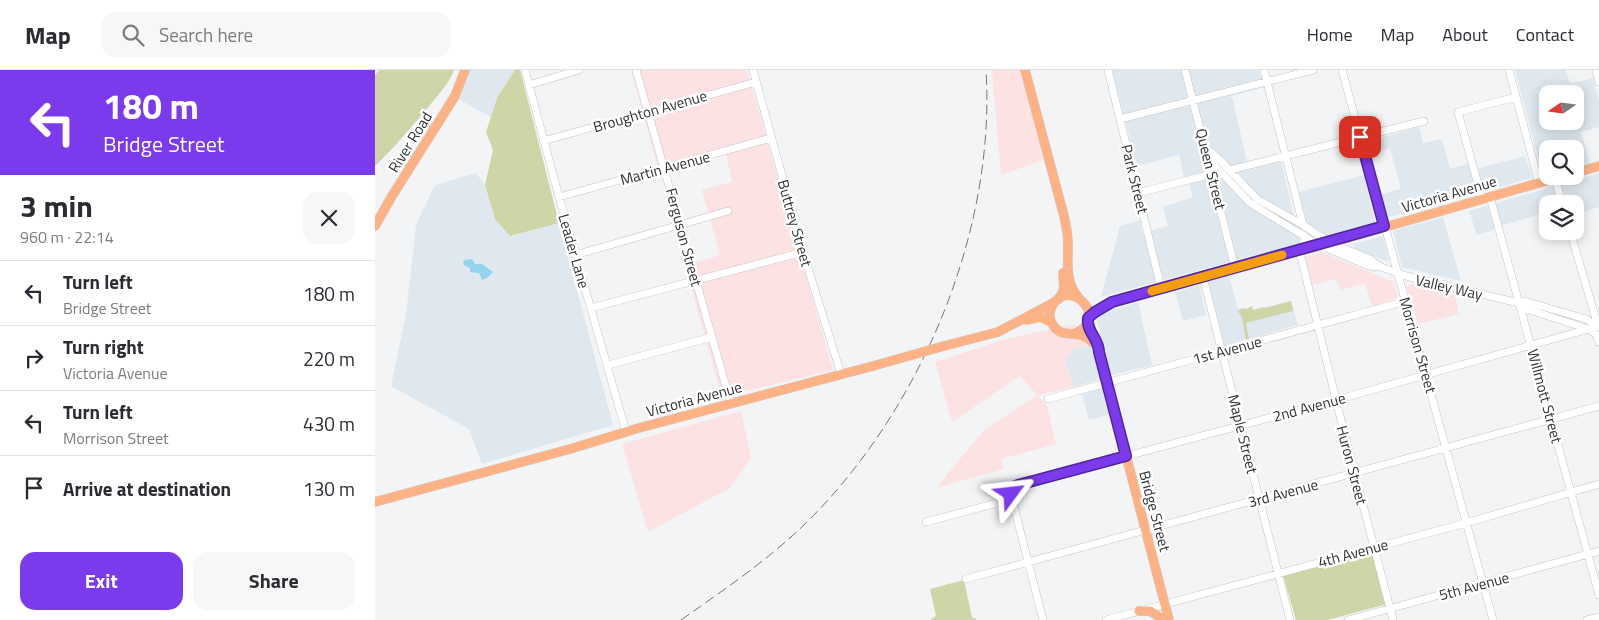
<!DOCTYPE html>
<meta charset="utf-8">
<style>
:root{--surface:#fff;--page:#f7f7f7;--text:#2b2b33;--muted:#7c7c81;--line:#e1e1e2;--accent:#7c3aed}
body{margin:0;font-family:"Titillium Web",sans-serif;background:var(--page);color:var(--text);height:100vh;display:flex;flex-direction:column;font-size:19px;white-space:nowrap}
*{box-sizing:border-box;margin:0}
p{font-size:16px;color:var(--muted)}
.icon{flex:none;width:28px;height:28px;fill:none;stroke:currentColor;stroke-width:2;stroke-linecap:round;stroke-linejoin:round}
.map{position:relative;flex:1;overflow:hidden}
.side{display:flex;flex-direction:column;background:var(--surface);width:375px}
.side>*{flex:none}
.guide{background:#7c3aed;color:#fff;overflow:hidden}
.needle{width:32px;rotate:256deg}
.buttons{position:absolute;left:1164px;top:15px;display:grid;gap:10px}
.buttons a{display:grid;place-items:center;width:45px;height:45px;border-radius:10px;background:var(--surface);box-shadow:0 2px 12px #0003;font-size:25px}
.pin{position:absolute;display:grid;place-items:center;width:42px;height:42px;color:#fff;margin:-21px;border-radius:10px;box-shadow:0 2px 8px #0006}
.me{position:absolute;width:55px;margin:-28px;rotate:60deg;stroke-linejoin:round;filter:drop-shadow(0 0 4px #0008)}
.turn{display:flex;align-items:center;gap:18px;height:105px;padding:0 20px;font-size:22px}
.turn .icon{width:65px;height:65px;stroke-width:2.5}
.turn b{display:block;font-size:35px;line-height:42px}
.round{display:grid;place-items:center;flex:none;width:52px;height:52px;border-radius:15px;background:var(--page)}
.summary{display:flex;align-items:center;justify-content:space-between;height:85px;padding:0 20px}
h1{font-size:30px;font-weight:700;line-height:38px}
.primary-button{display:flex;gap:10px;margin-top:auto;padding:10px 20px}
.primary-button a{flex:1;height:58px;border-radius:15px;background:var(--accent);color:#fff;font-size:20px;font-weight:700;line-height:58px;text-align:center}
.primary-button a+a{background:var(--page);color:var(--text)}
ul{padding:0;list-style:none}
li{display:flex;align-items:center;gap:15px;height:65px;padding:0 20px;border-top:1px solid var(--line)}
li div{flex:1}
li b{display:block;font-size:19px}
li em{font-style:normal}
header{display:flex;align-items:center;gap:30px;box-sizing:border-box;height:70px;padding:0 25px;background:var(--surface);border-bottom:1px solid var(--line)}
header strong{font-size:24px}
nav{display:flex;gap:28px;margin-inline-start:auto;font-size:18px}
.search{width:350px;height:45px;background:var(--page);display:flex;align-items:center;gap:12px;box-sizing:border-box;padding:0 18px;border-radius:15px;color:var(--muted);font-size:19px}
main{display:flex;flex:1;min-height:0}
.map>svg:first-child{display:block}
</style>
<header>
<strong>Map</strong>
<div class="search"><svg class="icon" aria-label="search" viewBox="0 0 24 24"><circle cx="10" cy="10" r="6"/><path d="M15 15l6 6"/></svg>Search here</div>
<nav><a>Home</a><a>Map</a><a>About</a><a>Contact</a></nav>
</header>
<main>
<section class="side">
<div class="guide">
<div class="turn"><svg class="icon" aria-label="left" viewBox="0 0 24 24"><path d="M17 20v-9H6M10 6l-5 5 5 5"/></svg><div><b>180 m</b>Bridge Street</div></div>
</div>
<div class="summary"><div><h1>3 min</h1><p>960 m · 22:14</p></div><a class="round"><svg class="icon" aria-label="close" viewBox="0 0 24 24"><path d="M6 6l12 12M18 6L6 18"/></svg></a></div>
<ul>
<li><svg class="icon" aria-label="left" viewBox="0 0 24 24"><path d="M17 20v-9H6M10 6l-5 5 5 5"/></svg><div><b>Turn left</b><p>Bridge Street</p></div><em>180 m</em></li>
<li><svg class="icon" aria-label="right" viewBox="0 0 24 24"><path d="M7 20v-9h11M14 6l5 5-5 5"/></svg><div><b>Turn right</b><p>Victoria Avenue</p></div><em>220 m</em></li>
<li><svg class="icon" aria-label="left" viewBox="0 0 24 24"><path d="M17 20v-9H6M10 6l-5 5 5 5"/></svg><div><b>Turn left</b><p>Morrison Street</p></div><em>430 m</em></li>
<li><svg class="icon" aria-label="arrive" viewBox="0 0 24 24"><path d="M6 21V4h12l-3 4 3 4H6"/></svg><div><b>Arrive at destination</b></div><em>130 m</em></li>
</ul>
<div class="primary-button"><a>Exit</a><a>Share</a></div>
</section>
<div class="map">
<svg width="1224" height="550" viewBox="0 0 1224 550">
<rect width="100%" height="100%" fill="#f2f4f6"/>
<!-- built -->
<path fill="#dfe8ef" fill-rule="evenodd" d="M94 0H140L122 28 116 47 83 29Z
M737 0H884L889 17 857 26 872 92 875 99 906 91 925 173 726 227 745 156 765 150 767 163 793 156 788 137 818 127 812 106 809 107 804 85 762 96Z
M1140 0H1191L1195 14 1218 8 1224 31V57L1206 62 1215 93 1200 97V79H1172V105L1168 106ZM1172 24H1200V51H1172Z
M1044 57 1048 73 1067 69 1075 99 1099 92 1101 99 1150 86 1157 108 1015 147 1008 144 1003 125 1026 119 1015 78 995 84 991 72Z
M101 103 110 115 120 149 135 166 184 153 238 355 107 394 94 359 16 316 31 244 41 155 60 115Z
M1224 103V137L1200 144V134H1172V142L1119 158V160L1102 165 1094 141Z
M989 105 1000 153 953 167 932 154 924 122Z
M1068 147 1086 211 1027 197 1018 161Z
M1008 166 1014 191 1009 190 979 178 978 174Z
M854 206 863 239 867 238 872 239 877 236 878 240 889 237 890 238 916 231 923 255 849 276 833 211Z
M824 215 831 245 808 251 800 222Z
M763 232 777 295 736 305 721 246Z
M718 274 727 309 698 317 690 290 699 279Z
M728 318 736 344 714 350 707 323Z"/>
<!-- industrial -->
<path fill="#fde2e3" d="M256 0H372L458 300 347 327 310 196 345 185 327 120 357 112 351 84 284 102Z
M617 0H646L668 90 626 105Z
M946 182 1019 212 1023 228 997 237 990 213 965 220 961 209 937 215 930 187Z
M1036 214 1080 225 1084 244 1043 254 1032 217Z
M700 254 718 274 699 279 690 290 698 317 663 325 672 336 681 374 626 389 629 399 561 418 608 361 662 325 645 306 577 352 560 292 631 269Z
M366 341 376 388 355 418 273 462 247 374Z"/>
<!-- green -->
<path fill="#cfd5a6" d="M4 0H79C74 13 64 24 55 35 37 56 20 77 0 96V5Z
M140 0H145L184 153 135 166 120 149 110 115 118 80 111 62 122 28Z
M1200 16 1210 54 1197 58 1195 51H1200V24H1188L1187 19Z
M916 231 918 241 871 253 874 269 871 270 867 248 863 241 867 238 872 239 877 236 878 240 889 237 890 238Z
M998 481 1012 534 952 550H921L908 505Z
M589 510 597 548H600L601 550H555L561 546 555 519Z"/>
<!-- water -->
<path fill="#94d3eb" d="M97 189 100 194H107L118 202 112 208 107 210 104 203 95 202V198L89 195 88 192 90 190Z"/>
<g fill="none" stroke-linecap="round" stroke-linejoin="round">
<defs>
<path id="minor" d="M150 0 184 127 251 362
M261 0 356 334
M378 0 428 182 466 304
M733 0 786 218
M810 0 860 198
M889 0 928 155
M967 0 1118 550
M1134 0 1164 113
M1221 0 1224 12
M154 15 204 0
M745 49 938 0
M168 71 381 12
M831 78 845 90 882 129 928 155 955 173 995 189 1006 197
M833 88 875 133 937 171 954 179 994 196 1006 197 1031 206 1144 233 1149 231 1211 249 1224 257
M855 100 1049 51
M1180 108 1187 134
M763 123 837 104
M184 127 396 68
M1115 127 1224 525
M1107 129 1083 42 1141 27
M1195 161 1223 256
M929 165C931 174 924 177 926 187L968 358 1018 550
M200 185 353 141
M828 207 915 550
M1144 233 1149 238 1213 259 1221 264 1224 272
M216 238 428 182
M233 295 337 267
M673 329 1031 231
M551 452 637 429
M591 509 1224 336
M668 550 636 425V421L640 416 961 330 1224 256
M731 550 1091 453 1224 414
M973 550 1224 481
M1212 550 1224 547"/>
<path id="major" d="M650 0 689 146C691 155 693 165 693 174 693 193 690 213 704 228
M1200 103 1224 96
M0 156 17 126 80 26 90 0
M684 229 689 219 688 203
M713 249 720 242 737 232 955 173 1188 106
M652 250 665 247 676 252
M712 252C714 264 724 270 724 282L794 550
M701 263C735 247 694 206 677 236 674 242 674 249 678 255 688 271 705 257 718 273
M569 276 623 262 680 232
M0 432 195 379 264 358 498 296
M764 541H775L789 550"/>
</defs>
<!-- minor casing -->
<use href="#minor" stroke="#c2c4c6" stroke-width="8"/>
<!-- major casing -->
<use href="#major" stroke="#d1d2d2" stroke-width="10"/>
<!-- minor -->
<use href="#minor" stroke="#fff" stroke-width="7"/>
<!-- major -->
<use href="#major" stroke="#fdb286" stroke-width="9"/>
<!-- rail -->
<path stroke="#757677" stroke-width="1" stroke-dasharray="10 5" stroke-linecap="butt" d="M306 550C350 519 396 488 434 450 547 337 621 160 611 0"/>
<defs>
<path id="major-bridge" d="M498 296 569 276"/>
</defs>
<!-- major-bridge casing -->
<use href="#major-bridge" stroke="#d1d2d2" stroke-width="10" stroke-linecap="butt"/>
<!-- major-bridge -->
<use href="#major-bridge" stroke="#fdb286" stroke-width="9"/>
</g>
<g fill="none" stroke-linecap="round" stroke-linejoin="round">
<defs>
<path id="route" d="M636 424 638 417 643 415 751 386 724 282C724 268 711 262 713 248L720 242 737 232 1009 156 985 67"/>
</defs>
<!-- route casing -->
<use href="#route" stroke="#51269a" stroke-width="12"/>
<!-- route -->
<use href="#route" stroke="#7c3aed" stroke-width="9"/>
<!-- slow -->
<path stroke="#f59e0b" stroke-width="9" d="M777 221 907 185"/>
</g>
<g text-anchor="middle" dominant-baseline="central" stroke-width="5" stroke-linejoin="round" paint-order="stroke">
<!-- street labels -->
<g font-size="15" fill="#303131" stroke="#fff">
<text transform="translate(275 41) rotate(-16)">Broughton Avenue</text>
<text transform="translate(35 72) rotate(-58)">River Road</text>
<text transform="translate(290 98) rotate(-15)">Martin Avenue</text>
<text transform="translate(836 99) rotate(76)">Queen Street</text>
<text transform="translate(760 109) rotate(76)">Park Street</text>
<text transform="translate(1074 124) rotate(-16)">Victoria Avenue</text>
<text transform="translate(420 153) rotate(74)">Buttrey Street</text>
<text transform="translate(309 167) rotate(75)">Ferguson Street</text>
<text transform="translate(199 181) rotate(74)">Leader Lane</text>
<text transform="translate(1074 217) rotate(13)">Valley Way</text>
<text transform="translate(1043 275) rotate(74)">Morrison Street</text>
<text transform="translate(852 280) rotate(-15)">1st Avenue</text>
<text transform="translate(1170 326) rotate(75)">Willmott Street</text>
<text transform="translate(319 329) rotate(-15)">Victoria Avenue</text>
<text transform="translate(934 337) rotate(-15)">2nd Avenue</text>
<text transform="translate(868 364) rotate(76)">Maple Street</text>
<text transform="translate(977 395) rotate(75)">Huron Street</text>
<text transform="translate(908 423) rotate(-15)">3rd Avenue</text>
<text transform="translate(780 441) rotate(75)">Bridge Street</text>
<text transform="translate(978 483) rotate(-15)">4th Avenue</text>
<text transform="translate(1099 516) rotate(-15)">5th Avenue</text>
</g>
</g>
</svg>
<div class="buttons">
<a><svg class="needle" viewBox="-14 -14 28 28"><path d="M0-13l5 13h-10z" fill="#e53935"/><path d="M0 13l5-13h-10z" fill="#7c7c81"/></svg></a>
<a><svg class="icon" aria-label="search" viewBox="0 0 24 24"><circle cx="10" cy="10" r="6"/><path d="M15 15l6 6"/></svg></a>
<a><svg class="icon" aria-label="layers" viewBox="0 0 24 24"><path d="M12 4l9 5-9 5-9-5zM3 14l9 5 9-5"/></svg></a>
</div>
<div class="pin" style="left:985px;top:67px;background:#d93025"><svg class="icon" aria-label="arrive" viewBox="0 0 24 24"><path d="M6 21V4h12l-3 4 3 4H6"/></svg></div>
<svg class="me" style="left:636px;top:424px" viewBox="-20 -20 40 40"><path d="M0-17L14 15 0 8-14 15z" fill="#7c3aed" stroke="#fff" stroke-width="4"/></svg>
</div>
</main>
